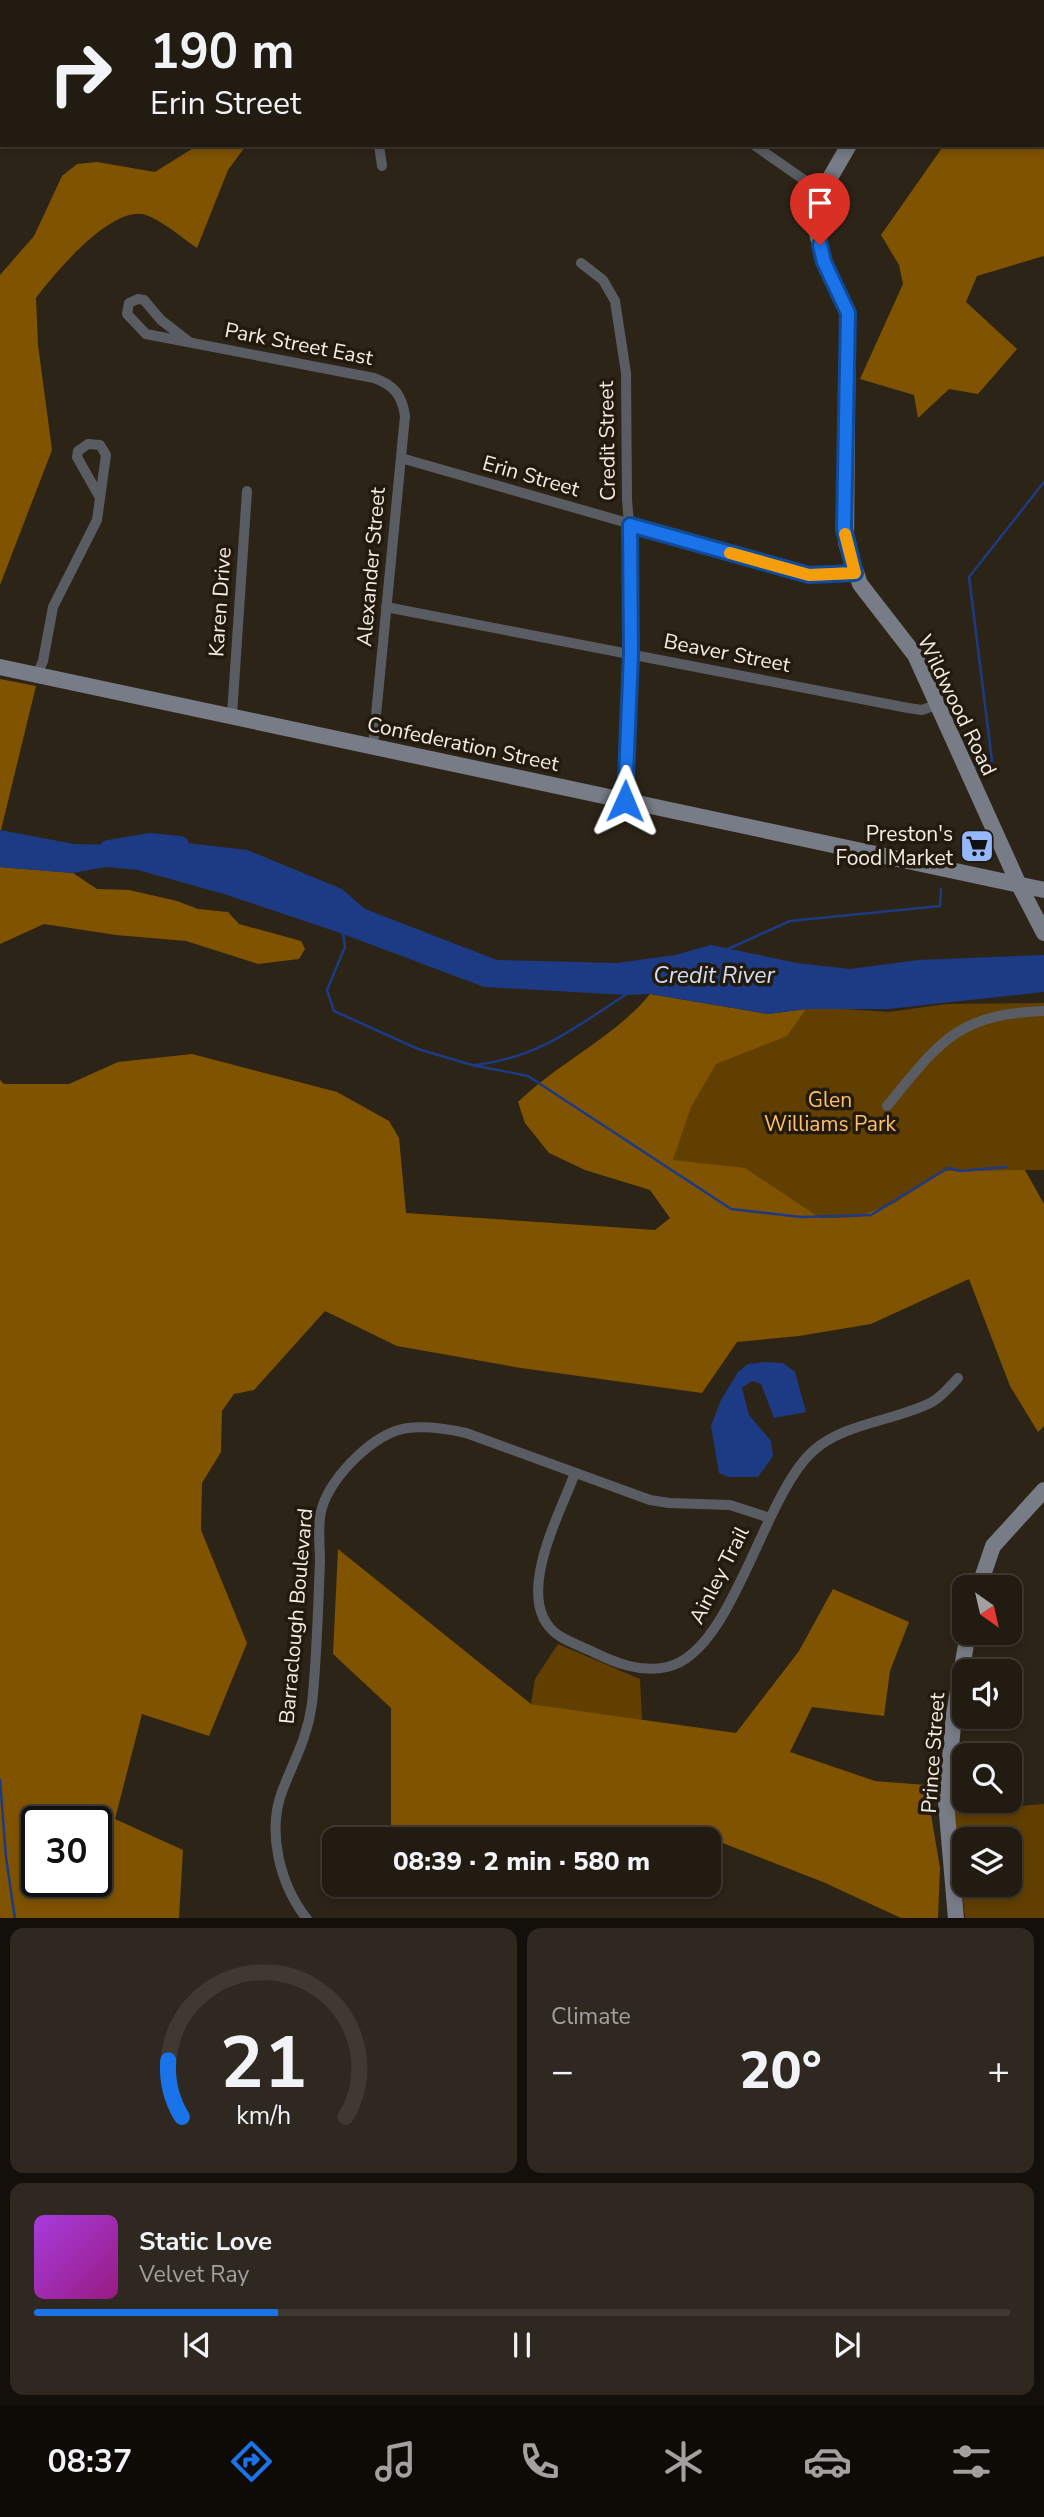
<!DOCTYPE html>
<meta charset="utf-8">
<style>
:root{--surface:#221b12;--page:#2e2820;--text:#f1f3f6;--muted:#a2a19f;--line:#3f3932;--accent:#1a73e8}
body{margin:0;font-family:"Nunito Sans",sans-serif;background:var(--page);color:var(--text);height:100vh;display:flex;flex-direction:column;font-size:26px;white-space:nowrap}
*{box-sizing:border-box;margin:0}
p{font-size:23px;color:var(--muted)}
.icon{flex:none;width:38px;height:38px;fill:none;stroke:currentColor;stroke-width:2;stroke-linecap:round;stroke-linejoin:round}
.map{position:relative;height:1918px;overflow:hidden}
.details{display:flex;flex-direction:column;gap:10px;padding:10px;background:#130f0a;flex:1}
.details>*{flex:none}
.hud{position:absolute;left:0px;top:0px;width:1045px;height:147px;box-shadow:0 4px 10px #0003,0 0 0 2px var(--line);background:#221b12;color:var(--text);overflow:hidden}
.needle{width:46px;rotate:146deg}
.tools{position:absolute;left:952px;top:1575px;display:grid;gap:14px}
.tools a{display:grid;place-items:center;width:70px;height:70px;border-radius:14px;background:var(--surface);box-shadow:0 4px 10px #0003,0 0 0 2px var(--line);font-size:35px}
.speed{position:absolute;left:21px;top:1806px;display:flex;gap:14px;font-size:35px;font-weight:700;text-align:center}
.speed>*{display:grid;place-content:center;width:91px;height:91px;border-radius:50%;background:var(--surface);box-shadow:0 4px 10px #0003,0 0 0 2px var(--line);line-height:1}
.speed .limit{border:4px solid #111;border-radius:10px;background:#fff;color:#111}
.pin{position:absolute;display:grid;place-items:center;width:60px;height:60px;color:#fff;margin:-72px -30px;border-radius:50% 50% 50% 0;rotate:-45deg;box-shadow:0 0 7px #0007}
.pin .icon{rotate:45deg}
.me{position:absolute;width:77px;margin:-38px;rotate:1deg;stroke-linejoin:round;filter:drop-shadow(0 0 5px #0008)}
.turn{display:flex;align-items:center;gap:24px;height:147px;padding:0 35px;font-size:32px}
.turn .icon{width:91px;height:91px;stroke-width:2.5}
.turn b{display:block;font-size:49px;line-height:60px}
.big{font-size:52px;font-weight:800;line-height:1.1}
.details .tile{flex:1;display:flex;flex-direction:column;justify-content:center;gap:10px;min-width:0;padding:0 24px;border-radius:14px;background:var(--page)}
.details .dial{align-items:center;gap:0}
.dial svg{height:182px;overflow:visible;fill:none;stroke:var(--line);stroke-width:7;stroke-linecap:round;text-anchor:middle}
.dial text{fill:var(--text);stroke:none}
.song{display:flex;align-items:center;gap:21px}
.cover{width:84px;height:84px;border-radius:10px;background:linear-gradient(135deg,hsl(280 70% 55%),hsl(310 70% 35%))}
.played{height:7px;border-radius:4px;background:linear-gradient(90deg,var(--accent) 25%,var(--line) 25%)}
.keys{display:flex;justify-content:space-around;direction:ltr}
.heat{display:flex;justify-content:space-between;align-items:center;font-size:38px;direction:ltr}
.details .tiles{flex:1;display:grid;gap:10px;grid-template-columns:1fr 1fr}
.tile:last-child{grid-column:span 2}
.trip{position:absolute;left:322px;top:1827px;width:399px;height:70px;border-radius:14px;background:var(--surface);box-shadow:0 4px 10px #0003,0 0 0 2px var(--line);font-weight:800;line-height:70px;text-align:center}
.dock{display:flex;height:112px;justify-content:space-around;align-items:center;background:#0e0b07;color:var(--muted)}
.dock .icon{width:49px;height:49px}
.dock .current{color:var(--accent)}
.dock b{font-size:32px;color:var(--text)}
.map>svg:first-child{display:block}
.green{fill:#613f00;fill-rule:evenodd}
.forest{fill:#7f5300;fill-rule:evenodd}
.water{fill:#1c3b84}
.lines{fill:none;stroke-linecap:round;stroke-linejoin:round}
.stream{stroke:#1c3b84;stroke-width:2.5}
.river{stroke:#1c3b84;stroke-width:18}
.street{stroke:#595d63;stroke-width:10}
.secondary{stroke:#777c86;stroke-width:16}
.route-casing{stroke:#114b97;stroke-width:18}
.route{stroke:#1a73e8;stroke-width:12}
.slow{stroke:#f59e0b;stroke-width:12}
.labels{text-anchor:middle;stroke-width:7;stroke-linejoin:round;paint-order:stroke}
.street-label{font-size:21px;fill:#f3ede5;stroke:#231a0e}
.poi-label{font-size:21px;fill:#f3ede5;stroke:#231a0e;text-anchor:end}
.park-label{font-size:21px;fill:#fec069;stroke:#231a0e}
.water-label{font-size:23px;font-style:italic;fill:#d1ddf2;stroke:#231a0e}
</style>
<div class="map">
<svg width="1044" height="1919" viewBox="0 0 1044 1919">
<rect width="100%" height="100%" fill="#2d2418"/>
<path class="green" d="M1044,1003v167l-100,1 -50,32 -37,14 -69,1 -144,-64 80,-112 89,-35 76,5 57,-8z
M558,1644l82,35 2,41 -111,-16 4,-25z
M1044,1804v114h-79l-12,-107zM964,1839h46v46h-46z"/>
<path class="forest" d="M984,0h60v256l-67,20 -11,26 51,47 -39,45 -29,-5 -31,29 -4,-23 -54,-16 43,-95 -4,-19 -18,-30 63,-90h99v-143z
M198,145l47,2 -17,23 -31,78c-15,-10 -34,-27 -51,-33 -34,-11 -92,59 -110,83l2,47 14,105 -52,135v-310l34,-39 28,-60 15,-12 20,-2 58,10z
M0,679l36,7 -35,144h-1z
M0,867l73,6 24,16 32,1 48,11 21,8 30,3 11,12 62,17 4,8 -6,10 -41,5 -72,-23 -70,-6 -72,-11 -44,20z
M650,994l118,20 38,-5 -19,27 -71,28 -25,43 -18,53 72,8 75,50 37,-1 37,-14 50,-32 81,-1 19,34v222l-6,6 -28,-46 -41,-107 -98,45 -72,12 -62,6 -35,51 -181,-25 -124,-22 -72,-35 -71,79 -20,4 -12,17 -1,41 -19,31 -1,47 46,113 -38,93 -67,-22 -27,105 68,31 -4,68h-179v-838l4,4h65l49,-22 74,-8 145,38 52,29 10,17 7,75 249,17 15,-12 -20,-28 -65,-20 -36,-17 -24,-30 -7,-21c40,-39 98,-66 132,-108zM37,1822h59v59h-59z
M338,1549l193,155 205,29 63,-82 34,-62 76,33 -19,49 -6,45 -72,-9 -22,45 85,29 51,4 14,83 -2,50h-37l-78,-36 -121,-47 -2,4 -309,-2v-129l-58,-54z"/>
<path class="water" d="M0,830l74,14 52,1 44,-4 77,9 95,39 23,20 132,51 120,3 58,-8 36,-10 86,18 53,6 68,-9 126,-5v37l-156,17h-82l-38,5 -118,-20 -25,1 -141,-8 -141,-53 -119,-40 -86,-24 -32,-3 -33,6 -73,-6z
M765,1362l18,1 12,9 11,40 -32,6 -13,-34 -9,-3 -10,7 7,27 22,26 2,15 -15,21h-29l-10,-4 -8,-47 10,-26 17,-28 10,-8z"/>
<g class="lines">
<path class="stream" d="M974,768l18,-7 -23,-184 75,-95
M343,934l2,13 -18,43 7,21 84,38 54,16 56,11 203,133 70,8 70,-2 77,-47 12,3 46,-4
M728,949l62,-28 150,-15 1,-17
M476,1065c63,-8 97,-36 149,-70
M0,1780l6,77 9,62"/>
<path class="river" d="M108,849l41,-7 31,3"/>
<path class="street" d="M811,0l2,2
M573,2l7,-2
M793,2l2,-2
M0,51h2
M379,145l3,21
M754,145l69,48
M581,263l22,17 12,21 11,72 1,126 5,63 -7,239
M188,341l-27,-21 -17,-20 -6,-1 -9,4 -2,11 19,20 228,44c20,7 28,17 31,38l-32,330
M401,458l408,117 46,-2
M386,607l522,101 14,2 14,-5
M37,675l6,-14 10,-54 44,-87 9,-65 -6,-10 -12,-1 -10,7 -1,6 22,39
M232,715l15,-224
M887,1106c52,-63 69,-92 157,-95
M575,1473c-15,41 -64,129 -17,162 9,6 22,11 33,16 24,12 50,22 76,16 66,-14 95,-170 146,-216 31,-28 81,-30 117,-48 11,-5 20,-17 28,-25
M307,1919c-27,-34 -41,-88 -24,-130 12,-31 24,-50 29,-85 5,-47 6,-96 8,-143 0,-16 -3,-38 2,-53 9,-32 53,-76 86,-80 19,-2 40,1 58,5l184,67 19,3 61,2 40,13"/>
<path class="secondary" d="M934,2l1,-2
M849,145l-22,38 -8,22 -3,24 8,33 24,51 -2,230 14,41 55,71 104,230 25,48
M0,667l1044,223
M979,1587l14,-41 51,-56
M956,1919l-10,-117 8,-88 14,-81"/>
</g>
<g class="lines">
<g class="route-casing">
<path id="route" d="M625,801l6,-147 -1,-129 179,50 46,-2 -11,-44 4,-216 -24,-51 -4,-17"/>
</g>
<use href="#route" class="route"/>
<path class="slow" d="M730,553l79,22 46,-2 -10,-39"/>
</g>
<defs>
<g id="supermarket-square" transform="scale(1.75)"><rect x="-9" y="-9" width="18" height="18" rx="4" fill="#94b7fd" stroke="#231a0e"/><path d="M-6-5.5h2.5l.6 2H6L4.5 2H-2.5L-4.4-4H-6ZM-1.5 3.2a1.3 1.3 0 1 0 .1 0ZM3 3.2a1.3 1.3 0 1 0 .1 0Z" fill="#111"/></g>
</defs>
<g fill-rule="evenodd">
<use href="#supermarket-square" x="977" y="846"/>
</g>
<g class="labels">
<g class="street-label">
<text transform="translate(299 344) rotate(11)" y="7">Park Street East</text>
<text transform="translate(607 441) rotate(-91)" y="7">Credit Street</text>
<text transform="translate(531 476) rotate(16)" y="7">Erin Street</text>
<text transform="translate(371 567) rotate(-85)" y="7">Alexander Street</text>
<text transform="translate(220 602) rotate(-86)" y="7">Karen Drive</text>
<text transform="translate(727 653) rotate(11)" y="7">Beaver Street</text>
<text transform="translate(957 705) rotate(64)" y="7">Wildwood Road</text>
<text transform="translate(463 744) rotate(12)" y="7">Confederation Street</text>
<text transform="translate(719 1575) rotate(-63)" y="7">Ainley Trail</text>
<text transform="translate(296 1616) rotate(-85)" y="7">Barraclough Boulevard</text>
<text transform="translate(933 1753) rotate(-86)" y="7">Prince Street</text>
</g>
<g class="poi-label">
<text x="953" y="841">Preston's<tspan x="953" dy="24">Food Market</tspan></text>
</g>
<g class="park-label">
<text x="830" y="1107">Glen<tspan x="830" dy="24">Williams Park</tspan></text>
</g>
<g class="water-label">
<text x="714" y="983">Credit River</text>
</g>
</g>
</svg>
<div class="tools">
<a><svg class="needle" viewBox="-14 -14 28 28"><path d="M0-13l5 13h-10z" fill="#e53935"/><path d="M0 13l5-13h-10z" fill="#a2a19f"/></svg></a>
<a><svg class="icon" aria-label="sound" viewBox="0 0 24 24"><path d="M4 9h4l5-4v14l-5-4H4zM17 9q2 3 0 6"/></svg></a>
<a><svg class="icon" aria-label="search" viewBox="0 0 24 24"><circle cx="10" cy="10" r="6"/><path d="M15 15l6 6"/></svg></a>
<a><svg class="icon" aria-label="layers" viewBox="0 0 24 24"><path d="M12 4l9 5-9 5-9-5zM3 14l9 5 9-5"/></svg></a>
</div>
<div class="speed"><div class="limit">30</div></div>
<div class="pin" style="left:820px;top:245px;background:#d93025"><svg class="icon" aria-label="arrive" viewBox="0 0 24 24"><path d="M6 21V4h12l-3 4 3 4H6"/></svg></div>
<svg class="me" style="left:625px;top:801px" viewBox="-20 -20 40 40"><path d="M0-17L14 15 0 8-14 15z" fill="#1a73e8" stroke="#fff" stroke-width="4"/></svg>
<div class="trip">08:39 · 2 min · 580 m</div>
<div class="hud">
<div class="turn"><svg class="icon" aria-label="right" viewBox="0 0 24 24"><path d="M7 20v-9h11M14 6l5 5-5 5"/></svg><div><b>190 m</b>Erin Street</div></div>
</div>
</div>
<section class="details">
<div class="tiles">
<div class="tile dial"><svg viewBox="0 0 100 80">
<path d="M14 69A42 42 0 1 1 86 69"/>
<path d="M14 69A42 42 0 0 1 8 44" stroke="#1a73e8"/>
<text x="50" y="56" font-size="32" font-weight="700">21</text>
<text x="50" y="72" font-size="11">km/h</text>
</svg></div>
<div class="tile"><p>Climate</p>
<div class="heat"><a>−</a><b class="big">20°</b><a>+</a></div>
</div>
<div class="tile">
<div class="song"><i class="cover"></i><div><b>Static Love</b><p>Velvet Ray</p></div></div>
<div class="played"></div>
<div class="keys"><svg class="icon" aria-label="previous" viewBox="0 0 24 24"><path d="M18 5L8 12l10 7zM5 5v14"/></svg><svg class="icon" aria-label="pause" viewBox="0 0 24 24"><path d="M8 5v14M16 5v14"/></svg><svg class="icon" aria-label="next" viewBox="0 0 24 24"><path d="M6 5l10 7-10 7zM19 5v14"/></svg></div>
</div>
</div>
</section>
<nav class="dock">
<b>08:37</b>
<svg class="icon current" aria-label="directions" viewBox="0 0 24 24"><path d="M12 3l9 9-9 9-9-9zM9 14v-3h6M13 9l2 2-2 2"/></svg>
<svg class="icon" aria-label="music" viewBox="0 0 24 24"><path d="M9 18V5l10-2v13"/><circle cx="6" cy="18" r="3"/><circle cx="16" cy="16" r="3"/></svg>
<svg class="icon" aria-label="phone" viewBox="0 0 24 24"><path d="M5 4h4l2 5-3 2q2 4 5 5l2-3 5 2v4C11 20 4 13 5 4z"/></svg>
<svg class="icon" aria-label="climate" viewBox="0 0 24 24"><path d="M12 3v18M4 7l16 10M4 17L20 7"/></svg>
<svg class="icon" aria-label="car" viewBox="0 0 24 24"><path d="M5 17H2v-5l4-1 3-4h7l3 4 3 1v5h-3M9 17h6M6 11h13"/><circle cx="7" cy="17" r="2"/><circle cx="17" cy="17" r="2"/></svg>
<svg class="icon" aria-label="filters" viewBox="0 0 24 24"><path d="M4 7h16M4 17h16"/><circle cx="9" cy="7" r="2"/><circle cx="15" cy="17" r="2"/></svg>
</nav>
